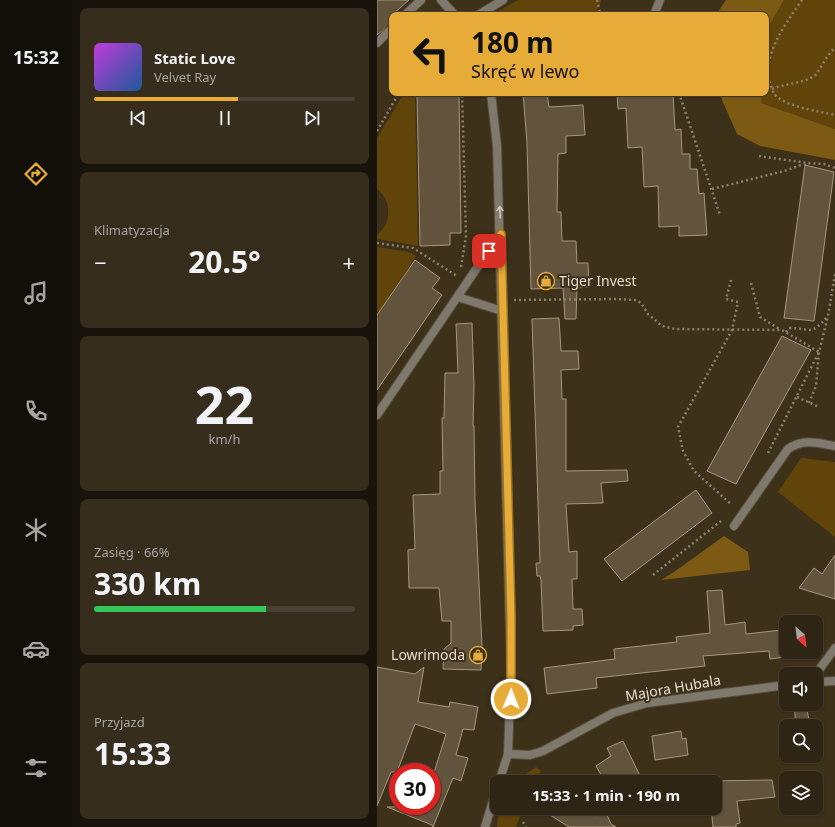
<!DOCTYPE html>
<html lang="pl">
<meta charset="utf-8">
<style>
:root{--surface:#2e2514;--page:#362d1d;--text:#f1f3f6;--muted:#a7a5a0;--line:#494234;--accent:#e7ac37}
body{margin:0;font-family:"Noto Sans",sans-serif;background:var(--page);color:var(--text);height:100vh;display:flex;flex-direction:column;font-size:15px;white-space:nowrap}
*{box-sizing:border-box;margin:0}
p{font-size:13px;color:var(--muted)}
.icon{flex:none;width:22px;height:22px;fill:none;stroke:currentColor;stroke-width:2;stroke-linecap:round;stroke-linejoin:round}
.map{position:relative;flex:1;overflow:hidden}
.side{display:flex;flex-direction:column;gap:8px;padding:8px;background:#19140b;width:305px}
.side>*{flex:none}
.top-card{position:absolute;left:12px;top:12px;width:380px;height:84px;border-radius:8px;box-shadow:0 1px 3px #0004,0 0 0 1px var(--line);background:#e7ac37;color:#111;overflow:hidden}
.needle{width:26px;rotate:152deg}
.buttons{position:absolute;left:402px;top:615px;display:grid;gap:8px}
.buttons a{display:grid;place-items:center;width:44px;height:44px;border-radius:8px;background:var(--surface);box-shadow:0 1px 3px #0004,0 0 0 1px var(--line);font-size:20px}
.speed{position:absolute;left:12px;top:763px;display:flex;gap:8px;font-size:20px;font-weight:700;text-align:center}
.speed>*{display:grid;place-content:center;width:52px;height:52px;border-radius:50%;background:var(--surface);box-shadow:0 1px 3px #0004,0 0 0 1px var(--line);line-height:1}
.speed .limit{border:6px solid #d22;background:#fff;color:#111}
.pin{position:absolute;display:grid;place-items:center;width:34px;height:34px;color:#fff;margin:-17px;border-radius:8px;box-shadow:0 2px 6px #0006}
.me{position:absolute;width:44px;margin:-22px;rotate:1deg;stroke-linejoin:round;filter:drop-shadow(0 0 3px #0008)}
.turn{display:flex;align-items:center;gap:14px;height:84px;padding:0 16px;font-size:18px}
.turn .icon{width:52px;height:52px;stroke-width:2.5}
.turn b{display:block;font-size:28px;line-height:34px}
.big{font-size:30px;font-weight:700;line-height:1.1}
.side .tile{flex:1;display:flex;flex-direction:column;justify-content:center;gap:6px;min-width:0;padding:0 14px;border-radius:8px;background:var(--page)}
.side .dial{align-items:center;gap:0}
.dial b{font-size:52px;line-height:1}
.song{display:flex;align-items:center;gap:12px}
.cover{width:48px;height:48px;border-radius:6px;background:linear-gradient(135deg,hsl(290 70% 55%),hsl(210 70% 35%))}
.played{height:4px;border-radius:2px;background:linear-gradient(90deg,var(--accent) 55%,var(--line) 55%)}
.keys{display:flex;justify-content:space-around;direction:ltr}
.heat{display:flex;justify-content:space-between;align-items:center;font-size:22px;direction:ltr}
.charge{height:6px;border-radius:3px;background:linear-gradient(90deg,#34c759 66%,var(--line) 0)}
.trip{position:absolute;left:113px;top:775px;width:232px;height:40px;border-radius:8px;background:var(--surface);box-shadow:0 1px 3px #0004,0 0 0 1px var(--line);font-weight:700;line-height:40px;text-align:center}
main{display:flex;flex:1;min-height:0}
.dock{display:flex;flex-direction:column;width:72px;justify-content:space-around;align-items:center;background:#120f08;color:var(--muted)}
.dock .icon{width:28px;height:28px}
.dock .selected{color:var(--accent)}
.dock b{font-size:18px;color:var(--text)}
.map>svg:first-child{display:block}
.green{fill:#614409}
.forest{fill:#7d5a13}
.building{fill:#62543c;stroke:#a6967d}
.lines{fill:none;stroke-linecap:round;stroke-linejoin:round}
.lane-casing{stroke:#594d37;stroke-width:10}
.street-casing{stroke:#594d37;stroke-width:10}
.path{stroke:#8b806e;stroke-width:2.5;stroke-dasharray:2 3;stroke-linecap:butt}
.lane{stroke:#7e786d;stroke-width:8}
.street{stroke:#7e786d;stroke-width:8}
.oneway{stroke:#d1c9bc}
.route-casing{stroke:#967024;stroke-width:10}
.route{stroke:#e7ac37;stroke-width:7}
.labels{text-anchor:middle;stroke-width:4;stroke-linejoin:round;paint-order:stroke}
.poi-label{font-size:14px;fill:#e6ddd0;stroke:#3e311a;text-anchor:start}
.street-label{font-size:14px;fill:#e6ddd0;stroke:#3e311a}
</style>
<main>
<nav class="dock">
<b>15:32</b>
<svg class="icon selected" aria-label="directions" viewBox="0 0 24 24"><path d="M12 3l9 9-9 9-9-9zM9 14v-3h6M13 9l2 2-2 2"/></svg>
<svg class="icon" aria-label="music" viewBox="0 0 24 24"><path d="M9 18V5l10-2v13"/><circle cx="6" cy="18" r="3"/><circle cx="16" cy="16" r="3"/></svg>
<svg class="icon" aria-label="phone" viewBox="0 0 24 24"><path d="M5 4h4l2 5-3 2q2 4 5 5l2-3 5 2v4C11 20 4 13 5 4z"/></svg>
<svg class="icon" aria-label="climate" viewBox="0 0 24 24"><path d="M12 3v18M4 7l16 10M4 17L20 7"/></svg>
<svg class="icon" aria-label="car" viewBox="0 0 24 24"><path d="M5 17H2v-5l4-1 3-4h7l3 4 3 1v5h-3M9 17h6M6 11h13"/><circle cx="7" cy="17" r="2"/><circle cx="17" cy="17" r="2"/></svg>
<svg class="icon" aria-label="filters" viewBox="0 0 24 24"><path d="M4 7h16M4 17h16"/><circle cx="9" cy="7" r="2"/><circle cx="15" cy="17" r="2"/></svg>
</nav>
<section class="side">
<div class="tile">
<div class="song"><i class="cover"></i><div><b>Static Love</b><p>Velvet Ray</p></div></div>
<div class="played"></div>
<div class="keys"><svg class="icon" aria-label="previous" viewBox="0 0 24 24"><path d="M18 5L8 12l10 7zM5 5v14"/></svg><svg class="icon" aria-label="pause" viewBox="0 0 24 24"><path d="M8 5v14M16 5v14"/></svg><svg class="icon" aria-label="next" viewBox="0 0 24 24"><path d="M6 5l10 7-10 7zM19 5v14"/></svg></div>
</div>
<div class="tile"><p>Klimatyzacja</p>
<div class="heat"><a>−</a><b class="big">20.5°</b><a>+</a></div>
</div>
<div class="tile dial"><b>22</b><p>km/h</p></div>
<div class="tile"><p>Zasięg · 66%</p><b class="big">330 km</b><div class="charge"></div></div>
<div class="tile"><p>Przyjazd</p><b class="big">15:33</b></div>
</section>
<div class="map">
<svg width="458" height="827" viewBox="0 0 458 827">
<rect width="100%" height="100%" fill="#3e311a"/>
<path class="green" d="M141,0h83l-5,15h-105z
M407,0h51v129l-74,-26v-10h5v-62z
M27,93h11l3,153 -41,-7v-5c15,-9 15,-35 0,-45v-51z
M0,247l32,5 7,4 -39,59z
M424,458l34,4v75l-57,-45z
M159,767l5,4 -7,11h-19z
M122,808h17l6,3 -6,16h-19z"/>
<path class="forest" d="M349,0h58l-18,31v-16h-50z
M342,93h42v10l74,26v31l-75,-14 -23,-12z
M347,536l24,16 2,18 -89,10 13,-8z"/>
<path class="building" d="M0,0h32l-17,15v8l-15,12z
M40,93h30v3h12l2,137h-11v12l-30,1z
M146,93h24l2,14 34,-2 2,30 -19,1v17l-8,1 -1,58h4l1,29h14l1,22h11l1,24 -12,1 -1,31h-11l-2,-31 -32,1 -4,-146z
M240,93h56l2,37 6,-1 1,25h8v15h7l2,25 5,-1 3,42 -28,1v-10l-20,1 -1,-41 -14,1 -2,-40 -14,1 -2,-40 -8,1z
M428,165l29,7 -20,149 -30,-3z
M38,260l25,18 -8,10 10,7 -65,95v-75z
M182,318l2,33h17l1,18 -18,1 1,29h4v72l61,-1 1,11 -27,2 2,20 -37,1 3,48 8,-1v28h-5l1,30h9l1,16 -10,1v4l-30,1 -2,-51 -1,-4h-3l-1,-13h4l-8,-244z
M95,323l2,63 -1,40h1l1,74 7,146 -1,24 -38,-1 1,-20 7,-6v-22h-9l-3,-33h-30l-1,-38 7,-1 -2,-54 27,-1v-23h3l-1,-53h2l1,-45h13l-2,-49z
M405,336l29,14 -75,134 -29,-13z
M319,490l16,23 -90,68 -18,-22z
M458,555v44l-36,-11 15,-20 8,6z
M345,590l3,35 20,-3 1,12 36,-4v3h4v24l-16,2 -1,-8 -66,5 2,10 -109,12 1,10 -50,6 -3,-26 71,-9 -1,-10 63,-7 -1,-5 34,-4 -3,-42z
M0,667l38,7 9,-7 -6,35 31,5 1,-5 28,5 -4,23 -11,-1 -7,26 12,3 -7,23 -8,-3 -20,49 -1,-2 -45,-18 45,-1v-27l14,-45 -31,-10 -18,48h-6l-14,34z
M417,704h12l4,22h-14z
M304,731l1,8 4,-1 2,17 -33,5 -3,-24z
M246,741l2,4 18,37h-38l-9,-16 15,-10 -4,-8z
M395,780l3,17 -38,4 3,22 -4,1v3h-23l-2,-19h4v-26l-5,-1z
M162,808h44l14,8 4,-8h3l7,16 5,3h-47z
M253,808h18v3l-17,2z"/>
<g class="lines">
<g class="lane-casing">
<path id="lane" d="M28,15l16,-15
M101,15l25,-15
M277,15l6,-15
M0,43l15,-15
M81,297l44,14
M0,415l123,-181"/>
</g>
<g class="street-casing">
<path id="street" d="M64,0l14,15
M114,93l6,53 14,523 -3,85 -9,28
M357,526l54,-77c16,-11 29,-6 47,-3
M439,674l19,-26
M439,682l19,-1
M131,754l22,1 13,-4 70,-38 34,-10 139,-18
M108,827l12,-39"/>
</g>
<path class="path" d="M220,0l3,13 3,2
M425,0c-15,22 -43,58 -31,86 1,2 2,6 3,8 12,13 44,17 61,21
M237,15h3
M395,89c14,-6 30,-5 42,-13 5,-3 12,-21 21,-28
M302,93l41,122
M0,131l22,-38
M382,156l48,7
M335,189l72,-18 23,-8 17,1 11,4
M0,243l36,5 44,28
M84,267l5,-31 -4,-143
M354,280l-5,19 12,3 -6,28 -54,97 5,24 11,20 38,34
M374,283l9,34 21,13
M137,300l102,-1 20,1 5,3 7,11 14,12 13,3 107,1 37,22
M409,332l3,-4c24,0 20,9 39,-12
M420,397l22,10
M432,403l7,-17 3,-34 9,-36 7,-42
M391,453l51,-101
M276,575l68,-54
M146,822l3,5"/>
<use href="#lane" class="lane"/>
<use href="#street" class="street"/>
</g>
<defs><path id="oneway-shaft" d="M-6 0H5M1.5-3L5.5 0L1.5 3" fill="none" stroke-width="1.6" stroke-linecap="round" stroke-linejoin="round"/></defs>
<use class="oneway" href="#oneway-shaft" transform="translate(123 212) rotate(-92)"/>
<g class="lines">
<g class="route-casing">
<path id="route" d="M112,251l12,-17 10,383v82"/>
</g>
<use href="#route" class="route"/>
</g>
<defs>
<g id="shop-ring" transform="scale(0.9)"><circle r="9.5" fill="#3e311a" stroke="#e7ac37" stroke-width="1.5"/><path d="M-5-2.5h2.3a2.7 3.5 0 0 1 5.4 0H5L5.5 6h-11ZM-1.5-2.5h3a1.5 2.3 0 0 0-3 0Z" fill="#e7ac37"/></g>
</defs>
<g fill-rule="evenodd">
<use href="#shop-ring" x="169" y="281"/>
<use href="#shop-ring" x="101" y="655"/>
</g>
<g class="labels">
<g class="poi-label">
<text x="182" y="286">Tiger Invest</text>
<text x="88" y="660" text-anchor="end">Lowrimoda</text>
</g>
<g class="street-label">
<text transform="translate(296 688) rotate(-10)" y="5">Majora Hubala</text>
</g>
</g>
</svg>
<div class="buttons">
<a><svg class="needle" viewBox="-14 -14 28 28"><path d="M0-13l5 13h-10z" fill="#e53935"/><path d="M0 13l5-13h-10z" fill="#a7a5a0"/></svg></a>
<a><svg class="icon" aria-label="sound" viewBox="0 0 24 24"><path d="M4 9h4l5-4v14l-5-4H4zM17 9q2 3 0 6"/></svg></a>
<a><svg class="icon" aria-label="search" viewBox="0 0 24 24"><circle cx="10" cy="10" r="6"/><path d="M15 15l6 6"/></svg></a>
<a><svg class="icon" aria-label="layers" viewBox="0 0 24 24"><path d="M12 4l9 5-9 5-9-5zM3 14l9 5 9-5"/></svg></a>
</div>
<div class="speed"><div class="limit">30</div></div>
<div class="pin" style="left:112px;top:251px;background:#d93025"><svg class="icon" aria-label="arrive" viewBox="0 0 24 24"><path d="M6 21V4h12l-3 4 3 4H6"/></svg></div>
<svg class="me" style="left:134px;top:699px" viewBox="-20 -20 40 40"><circle r="17" fill="#e7ac37" stroke="#fff" stroke-width="3"/><path d="M0-11L8 9 0 5-8 9z" fill="#fff"/></svg>
<div class="trip">15:33 · 1 min · 190 m</div>
<div class="top-card">
<div class="turn"><svg class="icon" aria-label="left" viewBox="0 0 24 24"><path d="M17 20v-9H6M10 6l-5 5 5 5"/></svg><div><b>180 m</b>Skręć w lewo</div></div>
</div>
</div>
</main>
